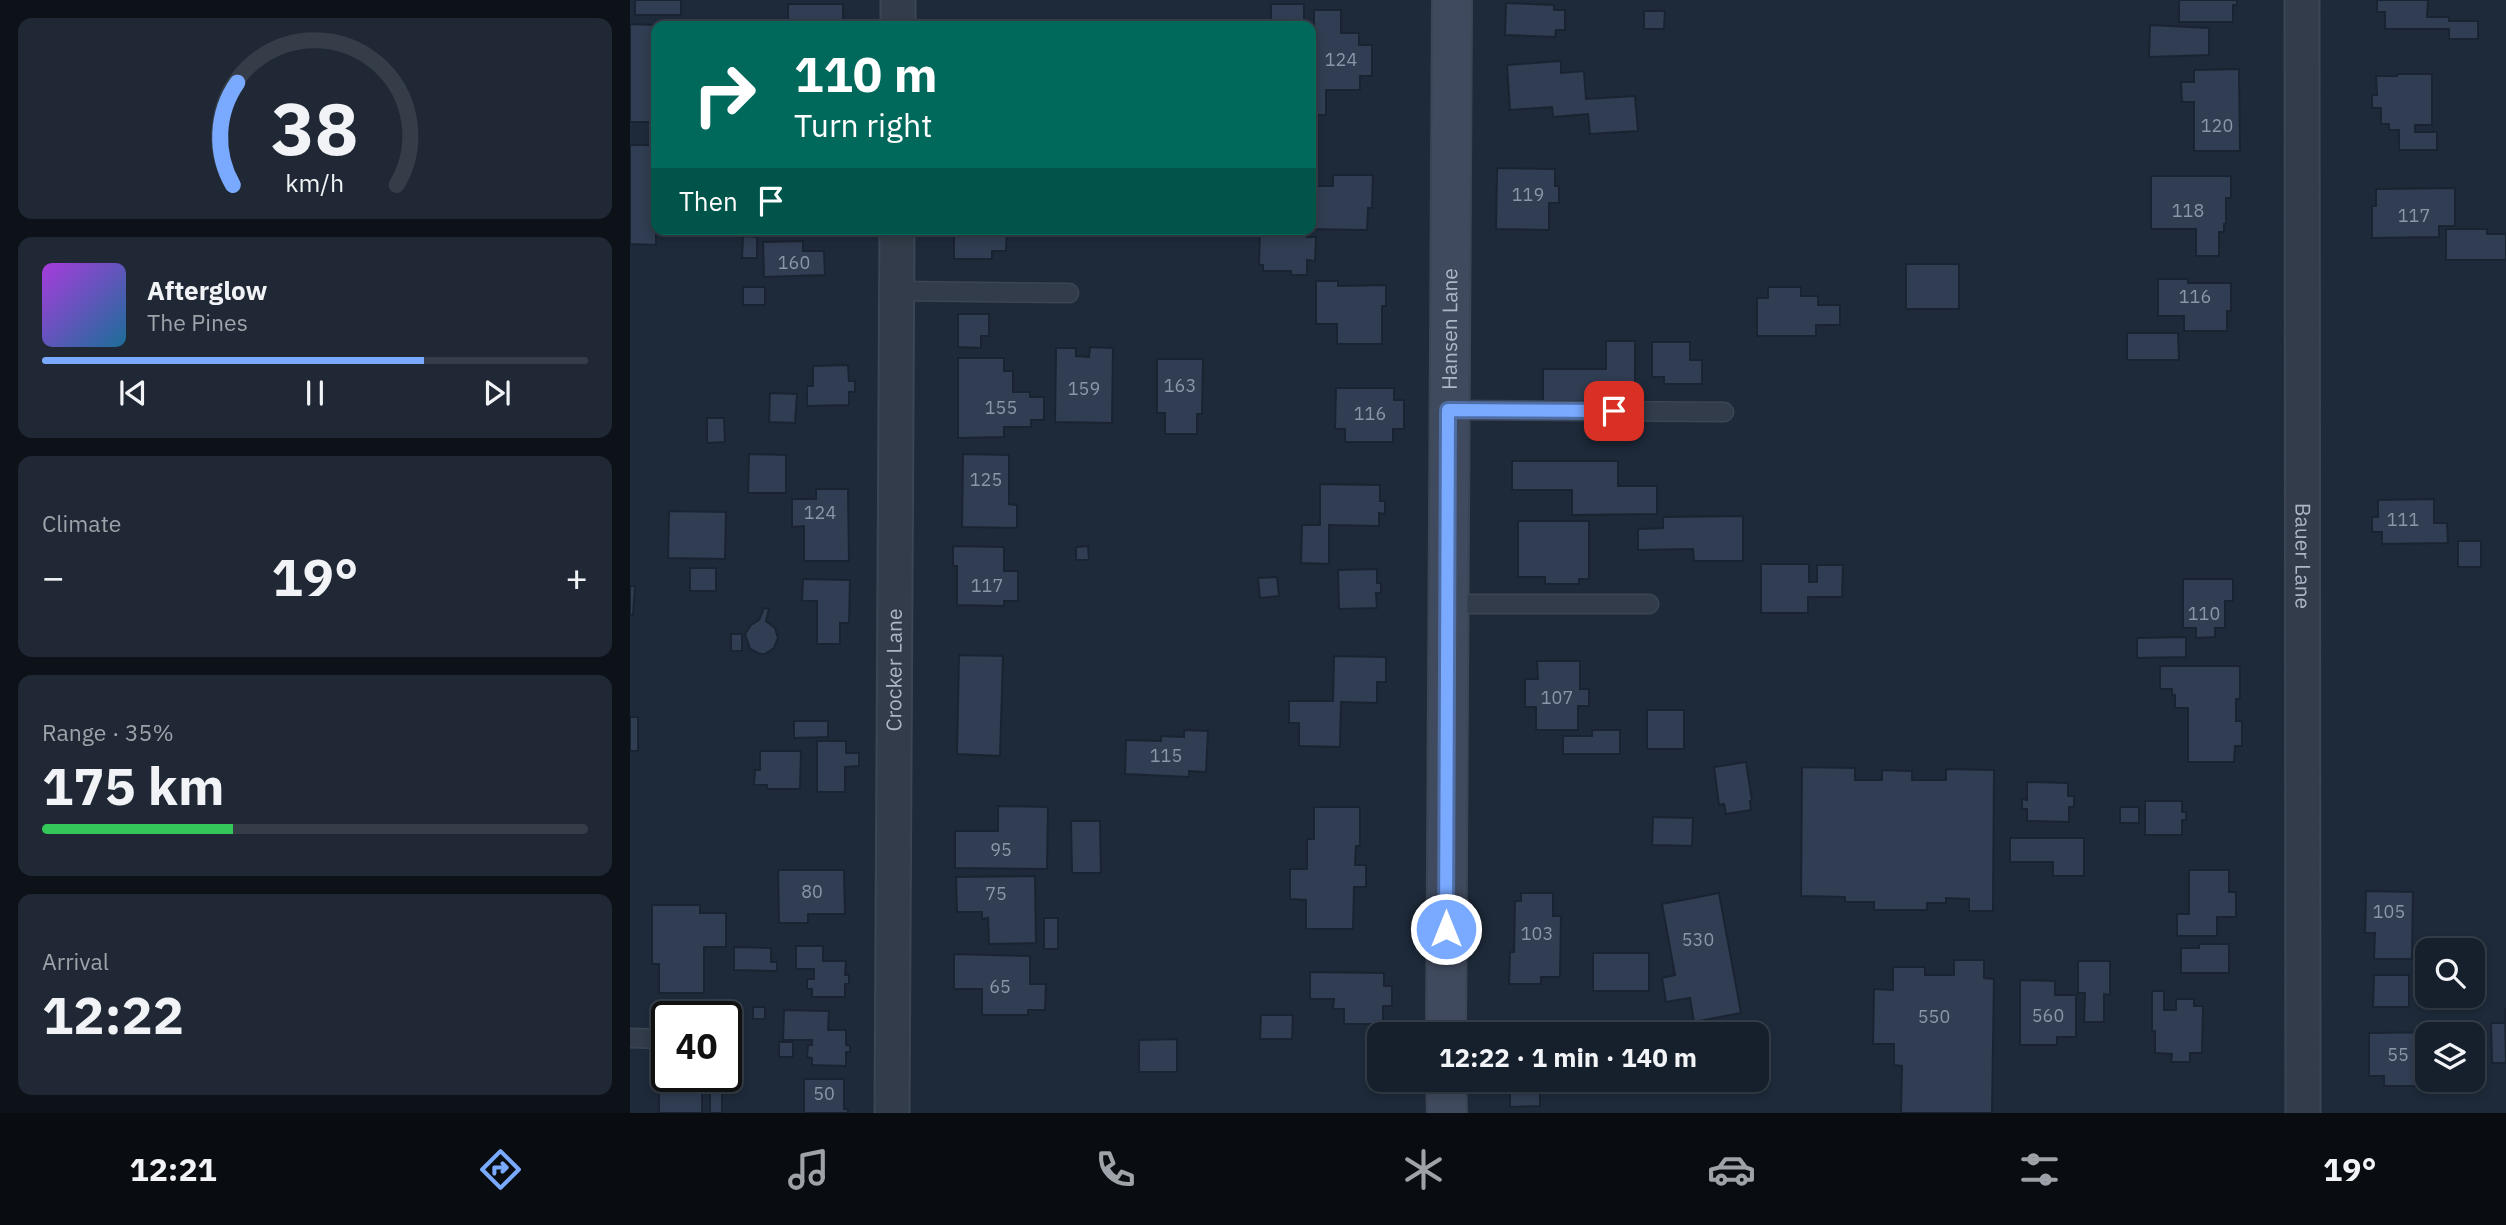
<!DOCTYPE html>
<meta charset="utf-8">
<style>
:root{--surface:#16202c;--page:#1f2834;--text:#f1f3f6;--muted:#9ea3a9;--line:#353e48;--accent:#79aaff}
body{margin:0;font-family:"IBM Plex Sans",sans-serif;background:var(--page);color:var(--text);height:100vh;display:flex;flex-direction:column;font-size:26px;white-space:nowrap}
*{box-sizing:border-box;margin:0}
p{font-size:23px;color:var(--muted)}
.icon{flex:none;width:38px;height:38px;fill:none;stroke:currentColor;stroke-width:2;stroke-linecap:round;stroke-linejoin:round}
.map{position:relative;flex:1;overflow:hidden}
.panel{display:flex;flex-direction:column;gap:18px;padding:18px;background:#0c1218;width:630px}
.panel>*{flex:none}
.top-card{position:absolute;left:21px;top:21px;width:665px;height:214px;border-radius:14px;box-shadow:0 4px 10px #0003,0 0 0 2px var(--line);background:#00695c;color:#fff;overflow:hidden}
.controls{position:absolute;left:1785px;top:938px;display:grid;gap:14px}
.controls a{display:grid;place-items:center;width:70px;height:70px;border-radius:14px;background:var(--surface);box-shadow:0 4px 10px #0003,0 0 0 2px var(--line);font-size:35px}
.speed{position:absolute;left:21px;top:1001px;display:flex;gap:14px;font-size:35px;font-weight:700;text-align:center}
.speed>*{display:grid;place-content:center;width:91px;height:91px;border-radius:50%;background:var(--surface);box-shadow:0 4px 10px #0003,0 0 0 2px var(--line);line-height:1}
.speed .limit{border:4px solid #111;border-radius:10px;background:#fff;color:#111}
.pin{position:absolute;display:grid;place-items:center;width:60px;height:60px;color:#fff;margin:-30px;border-radius:14px;box-shadow:0 4px 10px #0006}
.me{position:absolute;width:77px;margin:-38px;rotate:0deg;stroke-linejoin:round;filter:drop-shadow(0 0 5px #0008)}
.turn{display:flex;align-items:center;gap:24px;height:147px;padding:0 28px;font-size:32px}
.turn .icon{width:91px;height:91px;stroke-width:2.5}
.turn b{display:block;font-size:49px;line-height:60px}
.then{display:flex;align-items:center;height:66px;padding:0 28px;background:#0003;gap:14px;font-size:26px}
.big{font-size:52px;font-weight:700;line-height:1.1}
.panel .tile{flex:1;display:flex;flex-direction:column;justify-content:center;gap:10px;min-width:0;padding:0 24px;border-radius:14px;background:var(--page)}
.panel .dial{align-items:center;gap:0}
.dial svg{height:182px;overflow:visible;fill:none;stroke:var(--line);stroke-width:7;stroke-linecap:round;text-anchor:middle}
.dial text{fill:var(--text);stroke:none}
.song{display:flex;align-items:center;gap:21px}
.cover{width:84px;height:84px;border-radius:10px;background:linear-gradient(135deg,hsl(280 70% 55%),hsl(200 70% 35%))}
.played{height:7px;border-radius:4px;background:linear-gradient(90deg,var(--accent) 70%,var(--line) 70%)}
.keys{display:flex;justify-content:space-around;direction:ltr}
.heat{display:flex;justify-content:space-between;align-items:center;font-size:38px;direction:ltr}
.charge{height:10px;border-radius:5px;background:linear-gradient(90deg,#34c759 35%,var(--line) 0)}
.trip{position:absolute;left:737px;top:1022px;width:402px;height:70px;border-radius:14px;background:var(--surface);box-shadow:0 4px 10px #0003,0 0 0 2px var(--line);font-weight:700;line-height:70px;text-align:center}
.tabs{display:flex;height:112px;justify-content:space-around;align-items:center;background:#090d12;color:var(--muted)}
.tabs .icon{width:49px;height:49px}
.tabs .current{color:var(--accent)}
.tabs b{font-size:32px;color:var(--text)}
main{display:flex;flex:1;min-height:0}
.map>svg:first-child{display:block}
.building{fill:#303d52;stroke:#1a2331;stroke-width:2}
.lines{fill:none;stroke-linecap:round;stroke-linejoin:round}
.lane-casing{stroke:#3c4554;stroke-width:21}
.street-casing{stroke:#3c4554;stroke-width:37}
.secondary-casing{stroke:#3c4554;stroke-width:42}
.lane{stroke:#323c4a;stroke-width:18}
.street{stroke:#323c4a;stroke-width:33}
.secondary{stroke:#404a5e;stroke-width:38}
.route-casing{stroke:#4f6ea6;stroke-width:18}
.route{stroke:#79aaff;stroke-width:12}
.labels{text-anchor:middle;stroke-width:7;stroke-linejoin:round;paint-order:stroke}
.number-label{font-size:18px;fill:#8b96a8}
.street-label{font-size:21px;fill:#acb6c7;stroke:#18212f}
</style>
<main>
<section class="panel">
<div class="tile dial"><svg viewBox="0 0 100 80">
<path d="M14 69A42 42 0 1 1 86 69"/>
<path d="M14 69A42 42 0 0 1 16 24" stroke="#79aaff"/>
<text x="50" y="56" font-size="32" font-weight="700">38</text>
<text x="50" y="72" font-size="11">km/h</text>
</svg></div>
<div class="tile">
<div class="song"><i class="cover"></i><div><b>Afterglow</b><p>The Pines</p></div></div>
<div class="played"></div>
<div class="keys"><svg class="icon" aria-label="previous" viewBox="0 0 24 24"><path d="M18 5L8 12l10 7zM5 5v14"/></svg><svg class="icon" aria-label="pause" viewBox="0 0 24 24"><path d="M8 5v14M16 5v14"/></svg><svg class="icon" aria-label="next" viewBox="0 0 24 24"><path d="M6 5l10 7-10 7zM19 5v14"/></svg></div>
</div>
<div class="tile"><p>Climate</p>
<div class="heat"><a>−</a><b class="big">19°</b><a>+</a></div>
</div>
<div class="tile"><p>Range · 35%</p><b class="big">175 km</b><div class="charge"></div></div>
<div class="tile"><p>Arrival</p><b class="big">12:22</b></div>
</section>
<div class="map">
<svg width="1876" height="1113" viewBox="0 0 1876 1113">
<rect width="100%" height="100%" fill="#1e2a3a"/>
<path class="building" d="M5,0h46v15h-46z
M1549,0h58v5h-4v17h-54z
M1747,0h51l-1,17h22v4h29v18h-29v-10h-64v-17h-8z
M876,3l48,2v5h11v20h-9l-1,7 -50,-2z
M158,4h55v22h-55z
M641,4h33v22h-33z
M684,10h27v23h18v12h13v31h-12v14h-34v25h-15v-81h3z
M1014,11h21l-1,18h-20z
M0,24l27,1 -1,97h-26z
M1520,25l59,3v27l-60,2z
M931,61v12l23,-2 2,28 49,-3 3,35 -48,3 -2,-20 -35,3 -1,-10 -42,3 -3,-45z
M1609,69l1,82h-46v-49h-12l-1,-20h13v-12z
M1767,74h35v51h-17v7h22v18h-38v-20h-10v-6h-8v-16h-9v-13h5l-1,-19h21z
M0,145h26v100l-26,-1z
M867,168l58,1v17h4v17h-10v27l-53,-1z
M703,175h40l-1,33h-4l-1,22 -69,-1h13v-43h22z
M1521,176h80v22h-5v26h-2v8h-5v24h-23v-27h-45z
M1825,188v38h-16v11l-67,1v-32h4v-17z
M315,229h62l-1,22h-14v8h-38v-30z
M630,229h34v3h14l-1,5h9l-1,24 -8,-1v15h-16v-4h-28v-6h-4z
M1816,229h41v5h19v26h-60z
M113,236l14,1v21h-15z
M173,241v10h21l1,24 -61,2 -1,-35z
M1276,264h53v45h-53z
M1528,279h30v4h43v28h-4v20h-43v-15h-26z
M686,281h22v5l48,-1v21h-4v38h-45v-20h-21z
M113,287h22v18h-22z
M1138,287h33v9h17v9h22v20h-24v11h-59v-38h11z
M328,314h31v22h-8v12l-23,-1z
M1497,333h51l1,27h-52z
M976,341h29v60h-92v-32h63z
M1022,342h38v18h12v24h-38v-7h-12z
M460,347l23,1 -1,75 -57,-1 1,-74h20v8l13,1z
M328,358h46v13h9v21h17v5h14v23h-13v7h-27v10l-46,1z
M527,359h46l-1,55h-5v20h-32v-21h-8z
M218,365l1,16h6v11h-6v13l-42,1v-20h6v-20z
M706,388h58v12h10v29h-11v13h-48v-13h-10z
M140,393l27,1 -2,29 -26,-1z
M77,418h17l1,24 -18,1z
M119,454l37,1v38h-38z
M333,454l46,1v49l8,1v23l-55,-1z
M882,461h106v25h39v28l-85,1v-25h-60z
M690,484l60,1v16h5v13l-6,-1v13l-50,-1v39l-28,-1 1,-38h18z
M186,489h32l1,72h-45v-35l-12,1v-28h24z
M1804,499v24h13l1,20 -66,1v-12h-10v-15h6v-17z
M39,511l57,1 -1,47 -57,-1z
M1113,516v45h-49l-1,-12 -55,1v-21l25,-1v-11z
M888,521h71v58h-10v5h-34v-7h-27z
M1828,541h23v26h-23z
M323,546l51,1v24h14v30h-14v5l-47,-1v-39h-4z
M458,546l1,14h-13v-13z
M1131,564h48v18h8v-17h26l-1,32h-34v16h-47z
M60,568h26v23h-26z
M747,569v14h4v10h-5l1,15 -38,1 -1,-39z
M647,577l2,19 -19,2 -2,-20z
M173,579l47,1 -1,43h-9v21h-23v-43h-15z
M1553,579h50v22h-8v27h-10v9l-19,1v-10h-13z
M0,586h5l-2,29h-3z
M134,608l5,1 -3,12 9,7 3,10 -4,10 -9,6h-5l-10,-5 -5,-15 6,-9 8,-5z
M101,634h11v17h-11z
M1556,637v20l-49,1v-20z
M329,655l44,1 -3,100 -43,-2z
M704,656l52,1v25h-9v21l-36,-1 -1,45 -41,-1v-23h-10v-22h44z
M907,661h43v28h9v17h-11v24h-42v-23h-11v-28h13z
M1530,666h80v33h-4v22h6v25h-7l-1,16h-46v-54h-13v-13h-3v-6h-12z
M1017,710h37v39h-37z
M0,717h8v34h-8z
M164,721h34v16l-34,1z
M554,730l24,1 -2,41 -17,-1v6l-64,-3 1,-34 35,1v-5l23,1z
M962,730h28v24h-57v-18h29z
M187,741h29v12h13v13l-14,1v25h-28z
M130,751h41l-1,38h-33v-4h-13l1,-15h5z
M1116,762l6,39h-2l1,9 -25,4 -2,-10 -5,1 -5,-38z
M1172,767l53,1v12h27v-10l30,1v9h34v-11l48,1 -1,141h-24v-12l-23,-1v5h-19v7h-53v-8h-29v-5l-44,-1z
M1397,782l41,1v13h6v11h-5v15l-42,-1v-12h-5v-10l5,1z
M1515,801h37v11h4v8h-4v15h-37z
M368,806l50,1 -1,62 -92,-1v-37h43z
M684,807h46v39h-4l-1,19h11v22h-12l-1,42h-47v-29l-16,-1v-30h17v-30h7z
M1490,807h19v16h-19z
M1023,817l40,1 -1,28 -40,-1z
M441,821h29l1,52h-29z
M1380,838h74v38h-31v-14h-43z
M148,870h66l1,44h-37v9h-29z
M1559,870h40v22h7v25h-19v19h-40v-22h12z
M405,876l1,67 -47,1 -1,-26 -6,1v-7h-25l-1,-35z
M1736,891l47,1 -1,67h-38l1,-26h-10z
M891,893h32v23h8l-1,61h-19v7h-32l1,-32h4l1,-51h6z
M1089,893l22,120 -47,9 -4,-24 -24,4 -4,-24 13,-3 -13,-71z
M22,905h48v8h26v34h-22v46h-45v-29h-7z
M414,918h14v31h-14z
M1569,944h30v29h-48v-25h18z
M166,946h27v15h23l-1,14h4v9h-4v13h-33v-8h-5v-10h7v-10h-18z
M104,947l37,1v14h6v9l-43,-1z
M963,953h56v38h-56z
M324,954l76,2v28h16l-1,26h-17v5h-46v-26h-28z
M1324,960h30v18l10,1 -2,134h-91l1,-47 -8,-1v-21h-21l1,-55 19,1v-23h32v8h29z
M1448,961h32v34l-6,-1v28h-20l1,-29h-7z
M680,972l74,1v13h8v20h-9v18h-39v-15h-11l1,-10h-24z
M1744,975h35v32h-36z
M1390,980l35,1v14h21v42h-19v8h-37z
M1522,991h12v19h12v-11h18v7h9l-1,47h-12v9h-19l1,-8 -17,-1v-22h-3z
M123,1007h12v12h-12z
M1875,1008l1,55h-14l-1,-40h14z
M154,1010l45,1 -1,19h18v15l4,1v6h-4v14l-34,-1v-7l-5,-1 1,-12h4v-5h-29z
M631,1015h32l-1,24h-32z
M1814,1032v2h-17v46h17h-18v6h-42v-10h-15v-43z
M547,1039v33h-38v-32z
M149,1042h14v15h-14z
M80,1076h12v37h-12z
M174,1079h40v30h4v4h-44z
M872,1080h37v4h5l1,9h-5v13l-30,1v-14h-7z
M29,1090h43v23h-43z"/>
<g class="lines">
<g class="lane-casing">
<path id="lane" d="M267,291l172,2
M818,410l276,2
M817,604h202
M0,1038l37,1"/>
</g>
<g class="street-casing">
<g id="street">
<path id="s1" d="M1672,0l1,1113"/>
<path d="M268,26v-26"/>
<path id="s2" d="M262,1113l5,-884"/>
</g>
</g>
<g class="secondary-casing">
<g id="secondary">
<path id="s3" d="M816,1034l6,-1034"/>
<path d="M816,1080l1,33"/>
</g>
</g>
<use href="#lane" class="lane"/>
<use href="#street" class="street"/>
<use href="#secondary" class="secondary"/>
</g>
<g class="lines">
<g class="route-casing">
<path id="route" d="M816,929l2,-519 166,1"/>
</g>
<use href="#route" class="route"/>
</g>
<g class="labels">
<g class="number-label">
<text x="711" y="66">124</text>
<text x="1587" y="132">120</text>
<text x="898" y="201">119</text>
<text x="1558" y="217">118</text>
<text x="1784" y="222">117</text>
<text x="164" y="269">160</text>
<text x="1565" y="303">116</text>
<text x="550" y="392">163</text>
<text x="454" y="395">159</text>
<text x="371" y="414">155</text>
<text x="740" y="420">116</text>
<text x="356" y="486">125</text>
<text x="190" y="519">124</text>
<text x="1773" y="526">111</text>
<text x="357" y="592">117</text>
<text x="1574" y="620">110</text>
<text x="927" y="704">107</text>
<text x="536" y="762">115</text>
<text x="371" y="856">95</text>
<text x="182" y="898">80</text>
<text x="366" y="900">75</text>
<text x="1759" y="918">105</text>
<text x="907" y="940">103</text>
<text x="1068" y="946">530</text>
<text x="370" y="993">65</text>
<text x="1418" y="1022">560</text>
<text x="1304" y="1023">550</text>
<text x="1768" y="1061">55</text>
<text x="194" y="1100">50</text>
</g>
<g class="street-label">
<text dy="7" stroke="none"><textPath href="#s3" startOffset="705">Hansen Lane</textPath></text>
<text dy="7" stroke="none"><textPath href="#s1" startOffset="556">Bauer Lane</textPath></text>
<text dy="7" stroke="none"><textPath href="#s2" startOffset="443">Crocker Lane</textPath></text>
</g>
</g>
</svg>
<div class="controls">
<a><svg class="icon" aria-label="search" viewBox="0 0 24 24"><circle cx="10" cy="10" r="6"/><path d="M15 15l6 6"/></svg></a>
<a><svg class="icon" aria-label="layers" viewBox="0 0 24 24"><path d="M12 4l9 5-9 5-9-5zM3 14l9 5 9-5"/></svg></a>
</div>
<div class="speed"><div class="limit">40</div></div>
<div class="pin" style="left:984px;top:411px;background:#d93025"><svg class="icon" aria-label="arrive" viewBox="0 0 24 24"><path d="M6 21V4h12l-3 4 3 4H6"/></svg></div>
<svg class="me" style="left:816px;top:929px" viewBox="-20 -20 40 40"><circle r="17" fill="#79aaff" stroke="#fff" stroke-width="3"/><path d="M0-11L8 9 0 5-8 9z" fill="#fff"/></svg>
<div class="trip">12:22 · 1 min · 140 m</div>
<div class="top-card">
<div class="turn"><svg class="icon" aria-label="right" viewBox="0 0 24 24"><path d="M7 20v-9h11M14 6l5 5-5 5"/></svg><div><b>110 m</b>Turn right</div></div>
<div class="then">Then<svg class="icon" aria-label="arrive" viewBox="0 0 24 24"><path d="M6 21V4h12l-3 4 3 4H6"/></svg></div>
</div>
</div>
</main>
<nav class="tabs">
<b>12:21</b>
<svg class="icon current" aria-label="directions" viewBox="0 0 24 24"><path d="M12 3l9 9-9 9-9-9zM9 14v-3h6M13 9l2 2-2 2"/></svg>
<svg class="icon" aria-label="music" viewBox="0 0 24 24"><path d="M9 18V5l10-2v13"/><circle cx="6" cy="18" r="3"/><circle cx="16" cy="16" r="3"/></svg>
<svg class="icon" aria-label="phone" viewBox="0 0 24 24"><path d="M5 4h4l2 5-3 2q2 4 5 5l2-3 5 2v4C11 20 4 13 5 4z"/></svg>
<svg class="icon" aria-label="climate" viewBox="0 0 24 24"><path d="M12 3v18M4 7l16 10M4 17L20 7"/></svg>
<svg class="icon" aria-label="car" viewBox="0 0 24 24"><path d="M5 17H2v-5l4-1 3-4h7l3 4 3 1v5h-3M9 17h6M6 11h13"/><circle cx="7" cy="17" r="2"/><circle cx="17" cy="17" r="2"/></svg>
<svg class="icon" aria-label="filters" viewBox="0 0 24 24"><path d="M4 7h16M4 17h16"/><circle cx="9" cy="7" r="2"/><circle cx="15" cy="17" r="2"/></svg>
<b>19°</b>
</nav>
